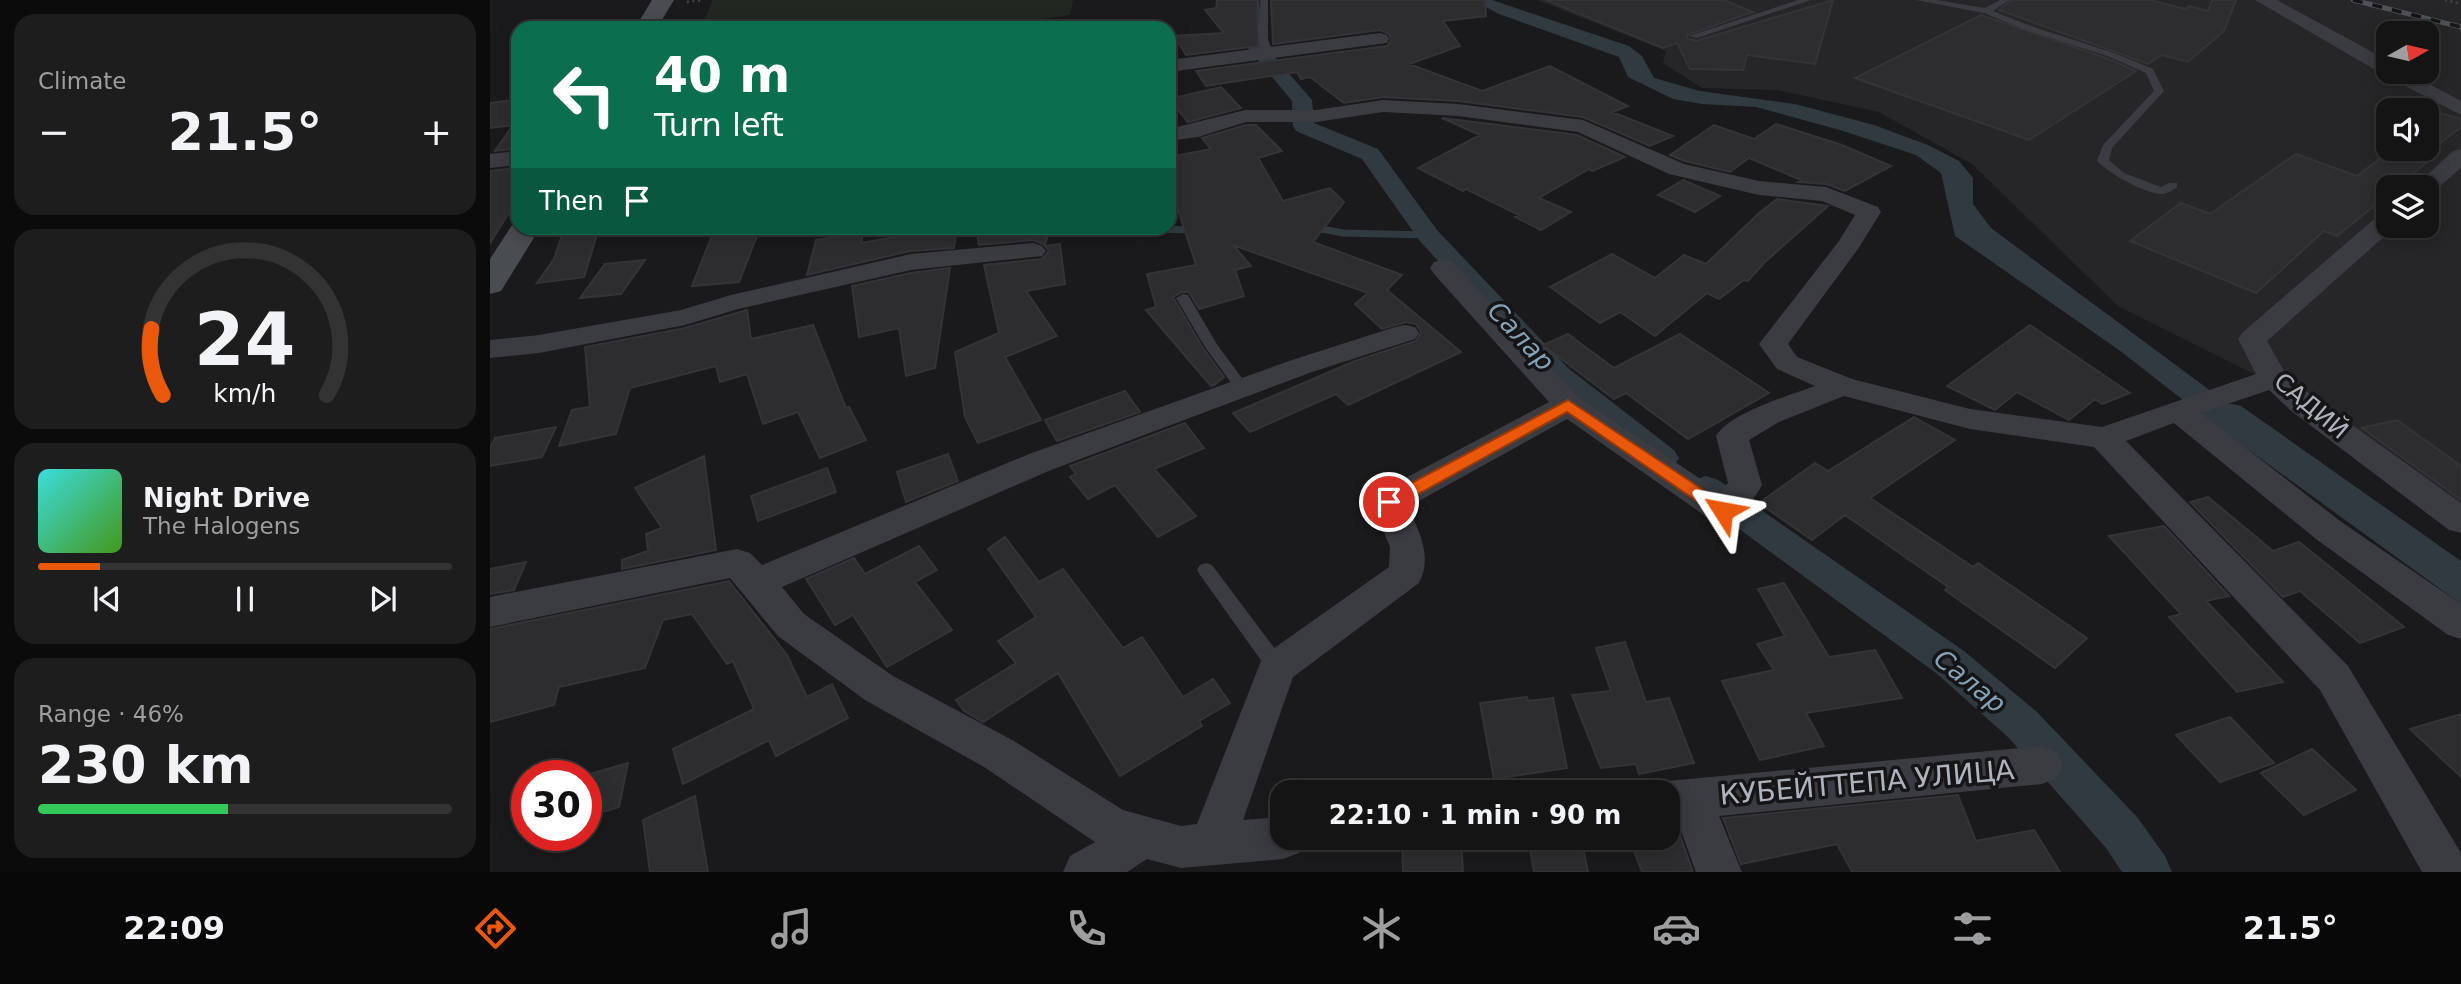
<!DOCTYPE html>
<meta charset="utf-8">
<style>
:root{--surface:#141415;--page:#1d1d1e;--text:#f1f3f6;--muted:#9d9ea0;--line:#333334;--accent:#ea580c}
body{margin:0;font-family:"DejaVu Sans",sans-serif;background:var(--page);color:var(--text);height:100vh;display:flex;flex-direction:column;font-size:26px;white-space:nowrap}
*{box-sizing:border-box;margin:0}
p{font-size:23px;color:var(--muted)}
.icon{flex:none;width:38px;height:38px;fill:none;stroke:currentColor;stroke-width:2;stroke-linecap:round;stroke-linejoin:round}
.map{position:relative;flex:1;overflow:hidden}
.sheet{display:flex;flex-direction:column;gap:14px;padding:14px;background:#0b0b0c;width:490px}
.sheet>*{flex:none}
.hud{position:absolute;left:21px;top:21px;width:665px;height:214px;border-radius:21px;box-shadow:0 4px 18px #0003,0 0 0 2px var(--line);background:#0b6e4f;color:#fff;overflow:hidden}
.needle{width:46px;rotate:82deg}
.tools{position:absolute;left:1886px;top:21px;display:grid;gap:14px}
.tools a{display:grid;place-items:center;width:63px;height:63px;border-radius:14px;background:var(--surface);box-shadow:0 4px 18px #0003,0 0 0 2px var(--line);font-size:35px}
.speed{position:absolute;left:21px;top:760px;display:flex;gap:14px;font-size:35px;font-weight:700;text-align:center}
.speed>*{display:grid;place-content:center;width:91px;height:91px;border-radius:50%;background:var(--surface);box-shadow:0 4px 18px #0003,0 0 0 2px var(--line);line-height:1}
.speed .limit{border:10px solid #d22;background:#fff;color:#111}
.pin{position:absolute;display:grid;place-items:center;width:60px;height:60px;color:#fff;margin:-30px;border:4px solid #fff;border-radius:50%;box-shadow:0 2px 7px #0007}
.me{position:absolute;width:77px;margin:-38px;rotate:304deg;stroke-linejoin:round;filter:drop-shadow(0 0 5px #0008)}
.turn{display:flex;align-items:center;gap:24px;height:147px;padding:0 28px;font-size:32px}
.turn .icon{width:91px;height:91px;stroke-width:2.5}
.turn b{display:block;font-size:49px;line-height:60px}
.then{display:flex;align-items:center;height:66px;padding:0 28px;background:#0003;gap:14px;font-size:26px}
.big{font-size:52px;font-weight:600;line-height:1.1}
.sheet .tile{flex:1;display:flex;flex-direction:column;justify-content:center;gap:10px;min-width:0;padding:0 24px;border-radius:21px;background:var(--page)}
.sheet .dial{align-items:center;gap:0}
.dial svg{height:182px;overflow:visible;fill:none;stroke:var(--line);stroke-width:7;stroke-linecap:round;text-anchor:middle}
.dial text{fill:var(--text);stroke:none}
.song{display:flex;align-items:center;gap:21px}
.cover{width:84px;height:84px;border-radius:10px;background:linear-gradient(135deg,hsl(180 70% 55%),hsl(100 70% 35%))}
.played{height:7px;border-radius:4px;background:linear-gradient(90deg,var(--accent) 15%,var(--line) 15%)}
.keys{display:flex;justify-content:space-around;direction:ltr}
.heat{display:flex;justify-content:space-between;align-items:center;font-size:38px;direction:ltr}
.charge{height:10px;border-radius:5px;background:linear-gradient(90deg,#34c759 46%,var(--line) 0)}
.trip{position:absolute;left:780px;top:780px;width:410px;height:70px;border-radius:21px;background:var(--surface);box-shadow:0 4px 18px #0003,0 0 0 2px var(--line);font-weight:600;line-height:70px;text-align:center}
.tabs{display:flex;height:112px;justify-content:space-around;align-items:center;background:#080808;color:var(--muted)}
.tabs .icon{width:49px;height:49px}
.tabs .active{color:var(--accent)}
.tabs b{font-size:32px;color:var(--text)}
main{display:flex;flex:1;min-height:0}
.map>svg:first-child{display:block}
.built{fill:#262629;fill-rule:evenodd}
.green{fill:#202821}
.water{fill:#303a40}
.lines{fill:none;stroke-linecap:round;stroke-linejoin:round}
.stream{stroke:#303a40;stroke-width:7}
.canal{fill:#303a40;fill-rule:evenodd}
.building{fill:#2d2d30;stroke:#343438;stroke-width:2}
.path{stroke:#414448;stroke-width:2.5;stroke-dasharray:2 3.5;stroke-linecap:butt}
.lane{fill:#3b3c41;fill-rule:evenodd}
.street{fill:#3b3c41;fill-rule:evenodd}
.secondary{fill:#494c51;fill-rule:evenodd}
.rail-casing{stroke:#4e5156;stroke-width:5}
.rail{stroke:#151517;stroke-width:3.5;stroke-dasharray:10;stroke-linecap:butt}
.route{fill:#ea580c;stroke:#983908;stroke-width:2}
.labels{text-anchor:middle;stroke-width:7;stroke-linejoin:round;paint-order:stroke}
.street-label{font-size:24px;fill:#adb2bb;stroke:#151517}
.water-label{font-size:26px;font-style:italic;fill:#86a1b5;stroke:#151517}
.near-street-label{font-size:28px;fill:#adb2bb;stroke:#151517}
</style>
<main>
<section class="sheet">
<div class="tile"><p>Climate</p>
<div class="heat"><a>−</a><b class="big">21.5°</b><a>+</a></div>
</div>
<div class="tile dial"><svg viewBox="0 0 100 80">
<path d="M14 69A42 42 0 1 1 86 69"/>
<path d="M14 69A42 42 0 0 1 9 40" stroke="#ea580c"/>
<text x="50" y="56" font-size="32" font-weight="700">24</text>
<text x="50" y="72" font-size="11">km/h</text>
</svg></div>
<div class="tile">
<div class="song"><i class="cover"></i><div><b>Night Drive</b><p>The Halogens</p></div></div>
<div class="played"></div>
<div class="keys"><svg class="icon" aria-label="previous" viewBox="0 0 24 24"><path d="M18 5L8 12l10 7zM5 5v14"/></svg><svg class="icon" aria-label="pause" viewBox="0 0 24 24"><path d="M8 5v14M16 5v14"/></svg><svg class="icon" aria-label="next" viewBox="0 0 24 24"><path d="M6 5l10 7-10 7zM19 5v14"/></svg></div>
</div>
<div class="tile"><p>Range · 46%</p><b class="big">230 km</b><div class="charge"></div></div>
</section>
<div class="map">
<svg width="1971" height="872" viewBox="0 0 1971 872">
<rect width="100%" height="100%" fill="#1a1a1c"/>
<path class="built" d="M1047,0h924v508l-133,-97 -210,-105 -146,-142 -93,-52 -102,-22 -75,-2 -39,-25 3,-12zM1899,33h38v39h-38zM1899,110h38v39h-38zM1899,187h38v39h-38z"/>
<path class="green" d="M223,0h360l-3,15 -91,13h-218l-1,-2 -59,2z"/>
<path class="water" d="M982,0h20l137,46 13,10 12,22 46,13 95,13 79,21 54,20 31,16 14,17v26l18,24 236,175 14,3 220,155v43l-237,-172 -105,-82 -164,-114 -14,-63 -25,-18 -76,-25 -84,-23 -54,-3 -29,-5 -45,-22 -9,-20 -120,-43z"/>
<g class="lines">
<path class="stream" d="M821,227l32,6 85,2
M616,228l90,2"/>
<path class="canal" d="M751,0h18l6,46 47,54 2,23 64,26 59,81 131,138 106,82 5,8 -5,8 -11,3 -11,-3 -104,-84 -129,-142 -57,-81 -66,-28 -3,-5 -1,-25 -45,-54z
M1216,476l12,4 246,171 73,61 101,106 27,38 7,16h-50l-16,-24 -97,-110 -73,-65 -242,-177 -5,-8 5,-8z"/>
</g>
<path class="building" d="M727,0h40l1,46 -72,9 -12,-19 50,-3 -19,-23 11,-2z
M781,0h214l1,16 -43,5 17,25 -51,18 73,27 68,-25 78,40 -16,6 61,24 -23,10 -67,-29 -125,-16 -75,-4 -39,6 -34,-26 -9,2 -4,-7 -91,14 -10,-15 191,-25 4,-6 -2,-6 -9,-4 -107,14z
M1056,0h178l29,12 -66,23 1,4 8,2 137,-41 -18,64 -68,-9 -4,15 -53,-1 -13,-26 -14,5z
M1522,0h138l35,9 4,-3 19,5 4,-11h24l-12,31 -36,31 -26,-7 -14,9 -149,-54z
M1491,15l125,43 30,13 -107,69 -174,-62z
M731,87l20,21 -53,14 -19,-23z
M28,99v49l-23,3 18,-26 -23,3v-25z
M1933,108l38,11v8l-28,22 7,3 -44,35h-7v7l-52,42 -13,-5 -68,62 -126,-52 51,-38 29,11 86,-60 61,22 35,-27h35v-39h-8z
M952,118l135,17 48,22 -33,14 -3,-2 -50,29 32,14 -30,18 -26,-13 4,-2 -53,-26 -3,2 -45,-23 62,-33z
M1286,124l66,21 49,21 -46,25 -19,-7 -28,-2 3,-2 -52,-22 -19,14 -45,-11 -15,-6 44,-30 40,14z
M756,125h10l26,26 -24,7 25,43 47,-13 14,14 -31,40 89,33 -15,15 74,62 -113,53 -12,-11 -86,38 -17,-19 122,-52 61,-20 5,-9 -5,-8 -10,-2 -24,7 -27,-25 13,-11 -135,-48 18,21 -16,4 9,26 -45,13 -10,-17h-7l-9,5 30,51 21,29 -10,8 -3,1 -65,-76 10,-3 -9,-33 49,-9 -21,-65 -6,1v-44l42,-8 -9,-11z
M28,168v30l-28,45v-72z
M1193,180l37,16 -25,16 -37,-17z
M1287,199l51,7 -63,56 -17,19 -4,-1 -25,19 -12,-6 -52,43 -35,-24 -20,11 -50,-36 62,-33 43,24 29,-23 22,9 53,-51z
M109,228l-15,49 -47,6 17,-24 8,-24z
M225,228h45l-21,54 -47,4z
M434,228h33l-3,20 -44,3 -103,24 9,-35 47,-7 -2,10 62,-11z
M486,228h74l-5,17 -12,-5 -54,5z
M570,244l5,40 -39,7 31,45 -52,21 36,63 -63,23 -13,-26 -10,-65 44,-19 -15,-68 58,-6 7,-8 -4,-5z
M155,260l-24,34 -41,4 25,-34z
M460,268l-15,100 -29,8 -7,-48 -40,9 -7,-51 59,-13z
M257,310l4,29 62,-14 33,83 3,-1 17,33 -46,18 -22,-46 -35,12 -16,-50 -27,8 -4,-16 -86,22 -14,46 -57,12 13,-36 18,-3 -5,-60 100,-19z
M1540,325l100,68 -28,11 -7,-5 -26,21 -52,-28 -22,18 -48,-24z
M1078,334l46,34 66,-34 89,59 -81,46 -62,-46 -12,6 -71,-54z
M635,391l15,21 -83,29 -12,-21z
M1424,417l41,23 -85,58 103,69 5,-4 109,75 -32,30 -110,-78 3,-3 -103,-72 -33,25 -53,-37 56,-40 13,8z
M1907,420l64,46v34l-99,-72z
M695,423l19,25 -50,21 42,47 -38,21 -43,-52 -27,14 -18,-22 6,-3 -6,-8z
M66,427l-14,30 -52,9v-19l5,-9z
M458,454l10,27 -52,21 -9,-30z
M214,456l12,94 -94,19v-9l26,-9 -2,-17 16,-6 -27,-40z
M337,468l9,24 -78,29 -7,-25z
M1718,497l65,54 26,-9 105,85 -44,16 -60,-52 -17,6 -93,-95z
M1674,526l65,70 -23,5 77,81 -46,10 -68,-75 12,-3 -72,-78z
M515,537l34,45 24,-13 60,79 19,-11 41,60 30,-18 17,24 -31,18 3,5 -82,50 -62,-103 -75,49 -19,-11 -8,-11 60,-37 -18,-22 38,-24 -48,-68z
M429,546l18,24 -22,12 37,48 -65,37 -34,-52 -18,10 -29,-46 48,-21 11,16z
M36,562l-12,28 -24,4v-25z
M239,581l58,74 20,42 25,-13 16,34 -72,38 -7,-16 -86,44 -10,-35 81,-40 -21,-48 -6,3 -35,-50 -29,6 -18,48 -86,19 -5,18 -64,17v-93z
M1294,583l45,74 46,-7 27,48 -96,15 18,33 -64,14 -38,-79 52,-11 -17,-26 28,-8 -27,-47z
M1135,642l21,60 23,-4 25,65 -55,11 -3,-10 -35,4 -29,-73 39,-4 -15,-43z
M1037,697l1,4 25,-3 14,70 -73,11 -14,-76z
M1971,714v63l-51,-48z
M1740,717l44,46 -54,19 -44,-47z
M1822,749l44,41 -52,25 -43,-42z
M138,763l-9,44 -33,10v-42z
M1468,795l18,46 58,-11 26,42h-208l-15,-28 -96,20 -18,-46z
M205,796l13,76h-58l-7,-52z
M1186,824l17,48h-51l-13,-34h39v-12z
M912,838h59l2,34h-60z
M1038,838h53l7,34h-54z"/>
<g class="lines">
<path class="path" d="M1955,0l16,4
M197,2l16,-2"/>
<path class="lane" d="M770,0h8v40l6,14 -5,3c-18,-11 -7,-39 -9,-57z
M1308,0h13l-114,38 -8,-2z
M1426,0h20l49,8 15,-8h10l-17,11c52,23 109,34 160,58l11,22 -52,57 -3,12 15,13 37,14 8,-4h8v4c-4,3 -10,7 -15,7 -17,0 -54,-21 -65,-33l6,-16 51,-54 -8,-18 -39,-17 -84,-27 -39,-16z
M693,294l5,1 30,51 29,39 2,3 -2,3h-10l-32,-44 -29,-49z
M716,563l6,2 72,96 3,6 -3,6 -7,2 -7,-2 -70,-98 -3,-5 3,-5z"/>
<path class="street" d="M1765,0h22l112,61v11h18l54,29v14l-75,-39z
M890,33l7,2 2,4 -2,4 -218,29v-12z
M893,100l75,4 125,16 101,44 75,17 67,6 52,20 3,5 -23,37 -70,95 9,13 55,22 118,30 132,18 154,-53 -18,-35 4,-6 138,-119 9,-2v14h7l-129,115 17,30 28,25 149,107v30l-12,-3 -159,-120 -21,-20 -68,23 139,108 121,83v35l-13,-4 -132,-96 -142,-116 -48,18 222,225 113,187v19h-39l-102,-182 -226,-243 -124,-18 -126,-33 -65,26 -30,18 13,45c-12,20 -26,42 -51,35l-144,-101 -159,88c11,25 25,49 11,76l-126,94 -50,143 40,-3v21h22l-6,15 -16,6 -102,9 -34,-9 -20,13h-64l7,-16 25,-14 -111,-75 -119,-67 -87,-64 -48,-58 -240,49v-30l247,-48 13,4 12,12 267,-111 263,-94 103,-33 10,-2 10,2 4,6 -4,6 -103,33 -261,98 -269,117 22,27 89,62 121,65 109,69 58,16 16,-2 66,-168 126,-89 1,-20 -18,-45 5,-9 172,-91 -115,-128 -4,-6 4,-6 9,-2 9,2 127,136 141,94 8,-9 -12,-47c15,-24 72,-40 99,-50l-38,-17 -18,-25 80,-103 16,-26 -33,-14 -63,-6 -90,-21 -91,-42 -120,-16 -75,-4 -67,10h-70l-48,15 -29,4v-12l76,-19h71z
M1971,149v19l-28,24 -6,1v-6h-13l39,-36z
M28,151v14l-28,3v-14z
M543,243l9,3 4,5 -4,5 -131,14 -173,39 -53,16 -146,28 -49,5v-18l49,-5 142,-25 50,-15 180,-41z
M1552,746l15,6 6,13 -6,13 -15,6 -323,32 23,56h-46l-19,-52 -9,1v-28h-18l3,-6 15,-6z"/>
<path class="secondary" d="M162,0h22l-17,28h-22z
M28,221v7h22l-39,63 -11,3v-35l24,-37z"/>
<g class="rail-casing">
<path id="rail" d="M1863,0l108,27"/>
</g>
<use href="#rail" class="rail"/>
</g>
<path class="route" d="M1078,400l161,107 3,4 -3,4h-12l-150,-103 -172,95h-12l-3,-5 3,-4z"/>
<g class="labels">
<g class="street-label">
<text transform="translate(1821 406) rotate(40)" y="8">САДИЙ</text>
</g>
<g class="water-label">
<text transform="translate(1031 336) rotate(47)" y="9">Салар</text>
<text transform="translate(1480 681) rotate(39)" y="9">Салар</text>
</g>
<g class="near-street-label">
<text transform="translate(1377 782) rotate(-5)" y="10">КУБЕЙТТЕПА УЛИЦА</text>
</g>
</g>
</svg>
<div class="tools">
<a><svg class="needle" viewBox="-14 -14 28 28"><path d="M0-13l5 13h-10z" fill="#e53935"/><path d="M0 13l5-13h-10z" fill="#9d9ea0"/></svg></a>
<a><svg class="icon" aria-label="sound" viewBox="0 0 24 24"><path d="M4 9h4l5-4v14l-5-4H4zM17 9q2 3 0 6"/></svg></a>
<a><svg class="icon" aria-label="layers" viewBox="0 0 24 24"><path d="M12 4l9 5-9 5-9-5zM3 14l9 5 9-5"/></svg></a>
</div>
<div class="speed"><div class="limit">30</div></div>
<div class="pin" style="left:899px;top:502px;background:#d93025"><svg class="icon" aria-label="arrive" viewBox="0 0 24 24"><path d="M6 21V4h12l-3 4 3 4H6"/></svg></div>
<svg class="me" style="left:1233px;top:511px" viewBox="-20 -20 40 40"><path d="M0-17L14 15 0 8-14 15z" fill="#ea580c" stroke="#fff" stroke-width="4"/></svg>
<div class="trip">22:10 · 1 min · 90 m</div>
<div class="hud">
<div class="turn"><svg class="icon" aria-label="left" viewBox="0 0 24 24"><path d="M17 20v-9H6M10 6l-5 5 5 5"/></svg><div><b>40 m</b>Turn left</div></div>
<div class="then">Then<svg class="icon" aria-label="arrive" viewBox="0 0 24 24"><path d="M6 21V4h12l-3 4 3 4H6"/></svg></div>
</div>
</div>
</main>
<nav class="tabs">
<b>22:09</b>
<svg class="icon active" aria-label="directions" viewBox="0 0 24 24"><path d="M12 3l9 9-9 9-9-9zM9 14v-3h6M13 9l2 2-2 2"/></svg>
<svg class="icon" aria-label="music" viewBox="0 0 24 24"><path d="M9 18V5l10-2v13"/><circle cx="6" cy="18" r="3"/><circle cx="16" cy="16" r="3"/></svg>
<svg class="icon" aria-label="phone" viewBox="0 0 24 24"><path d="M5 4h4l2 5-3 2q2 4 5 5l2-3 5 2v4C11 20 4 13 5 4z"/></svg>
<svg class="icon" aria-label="climate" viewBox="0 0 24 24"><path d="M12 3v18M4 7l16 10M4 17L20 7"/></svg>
<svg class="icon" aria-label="car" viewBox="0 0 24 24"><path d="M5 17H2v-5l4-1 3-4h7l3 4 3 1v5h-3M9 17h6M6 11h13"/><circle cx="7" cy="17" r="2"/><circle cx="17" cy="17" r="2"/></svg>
<svg class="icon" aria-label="filters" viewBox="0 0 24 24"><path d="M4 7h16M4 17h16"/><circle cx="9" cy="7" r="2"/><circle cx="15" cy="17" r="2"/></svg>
<b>21.5°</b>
</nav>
